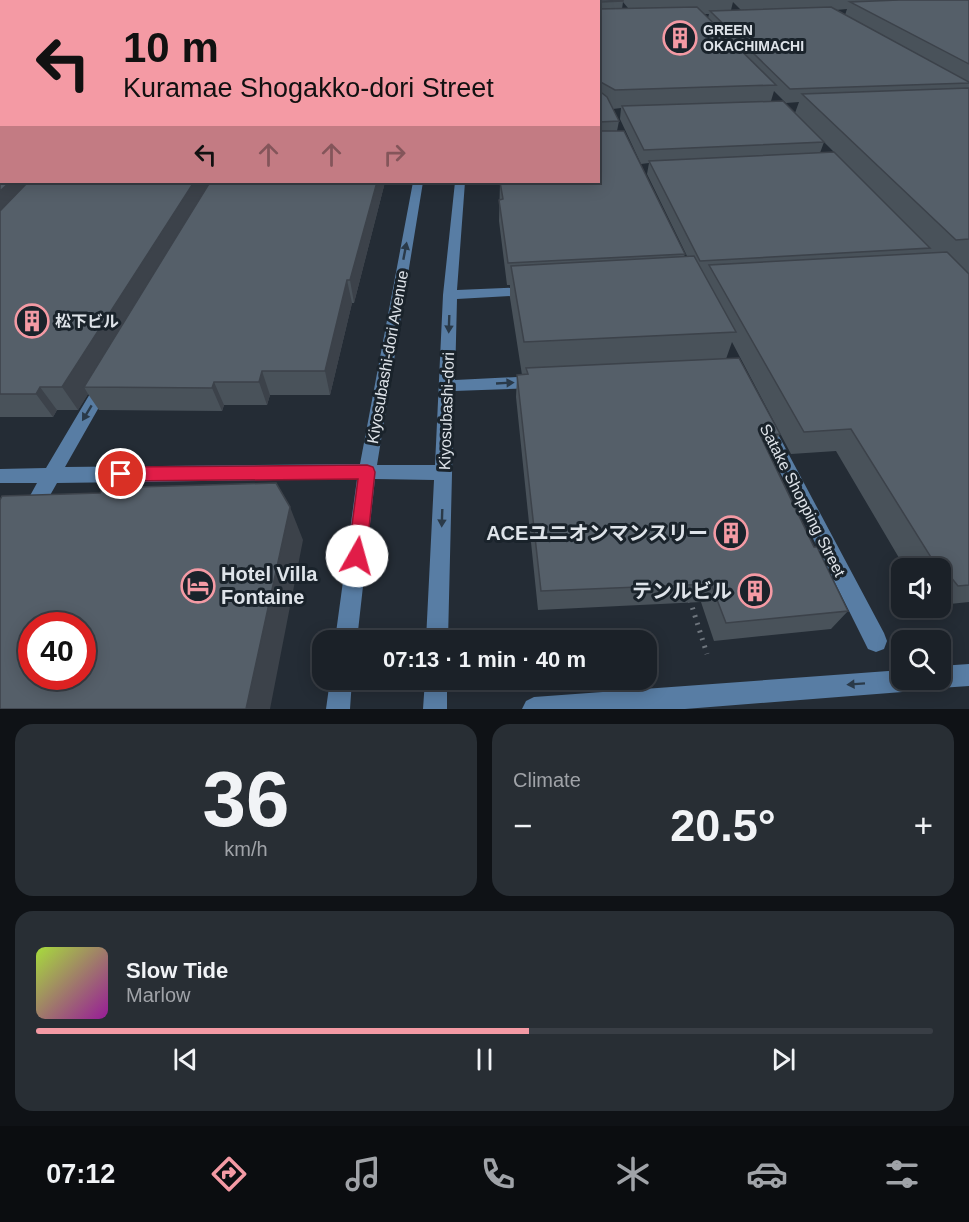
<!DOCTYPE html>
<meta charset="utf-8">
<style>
:root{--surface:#1b2128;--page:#282e34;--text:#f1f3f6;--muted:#a0a3a8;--line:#393e45;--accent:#f49aa4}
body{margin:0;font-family:Arial,"Noto Sans JP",sans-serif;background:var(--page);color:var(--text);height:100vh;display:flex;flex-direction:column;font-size:22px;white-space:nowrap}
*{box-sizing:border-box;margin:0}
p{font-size:20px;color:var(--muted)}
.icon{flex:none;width:33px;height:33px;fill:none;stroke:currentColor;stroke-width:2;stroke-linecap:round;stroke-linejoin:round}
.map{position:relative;height:709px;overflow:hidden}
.drawer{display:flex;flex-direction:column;gap:15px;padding:15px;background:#0f1216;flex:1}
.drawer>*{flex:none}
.top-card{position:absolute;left:0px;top:0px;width:600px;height:183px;box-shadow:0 3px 15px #0003,0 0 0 2px var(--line);background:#f49aa4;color:#111;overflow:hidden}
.buttons{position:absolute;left:891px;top:558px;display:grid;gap:12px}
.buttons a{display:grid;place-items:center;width:60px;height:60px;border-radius:12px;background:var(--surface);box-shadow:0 3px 15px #0003,0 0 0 2px var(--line);font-size:30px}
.speed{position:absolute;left:18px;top:612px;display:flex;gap:12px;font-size:30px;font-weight:700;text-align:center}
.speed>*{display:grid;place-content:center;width:78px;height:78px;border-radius:50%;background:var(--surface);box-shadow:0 3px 15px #0003,0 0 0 2px var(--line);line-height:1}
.speed .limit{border:9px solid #d22;background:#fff;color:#111}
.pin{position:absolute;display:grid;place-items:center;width:51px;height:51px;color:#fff;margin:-26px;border:3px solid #fff;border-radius:50%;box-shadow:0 2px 6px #0007}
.me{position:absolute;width:66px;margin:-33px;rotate:7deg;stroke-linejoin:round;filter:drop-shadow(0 0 4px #0008)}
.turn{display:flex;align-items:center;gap:21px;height:126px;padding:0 24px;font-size:27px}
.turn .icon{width:78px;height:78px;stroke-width:2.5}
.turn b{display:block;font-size:42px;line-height:51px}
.lanes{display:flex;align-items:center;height:57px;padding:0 24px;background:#0003;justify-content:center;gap:30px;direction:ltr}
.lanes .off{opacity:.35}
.big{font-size:45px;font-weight:800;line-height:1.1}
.drawer .tile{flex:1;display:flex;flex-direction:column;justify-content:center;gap:9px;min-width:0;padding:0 21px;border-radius:18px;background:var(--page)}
.drawer .dial{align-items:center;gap:0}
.dial b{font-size:78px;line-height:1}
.song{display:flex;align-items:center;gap:18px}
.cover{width:72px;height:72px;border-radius:9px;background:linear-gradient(135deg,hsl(80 70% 55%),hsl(300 70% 35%))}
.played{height:6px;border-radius:3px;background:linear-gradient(90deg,var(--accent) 55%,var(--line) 55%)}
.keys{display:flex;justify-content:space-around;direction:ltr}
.heat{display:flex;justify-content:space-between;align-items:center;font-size:33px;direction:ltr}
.drawer .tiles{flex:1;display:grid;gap:15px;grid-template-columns:1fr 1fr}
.tile:last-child{grid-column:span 2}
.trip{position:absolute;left:312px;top:630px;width:345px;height:60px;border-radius:18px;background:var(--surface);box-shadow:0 3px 15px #0003,0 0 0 2px var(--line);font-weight:800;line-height:60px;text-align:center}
.tab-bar{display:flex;height:96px;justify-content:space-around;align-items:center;background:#0b0d10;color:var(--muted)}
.tab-bar .icon{width:42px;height:42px}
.tab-bar .current{color:var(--accent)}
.tab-bar b{font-size:27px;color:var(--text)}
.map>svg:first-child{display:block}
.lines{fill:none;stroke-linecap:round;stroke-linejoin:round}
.path{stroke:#6e757d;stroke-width:5;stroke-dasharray:2 6;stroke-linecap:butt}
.minor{fill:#587da4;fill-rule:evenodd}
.wall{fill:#49525a;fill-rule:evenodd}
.shaded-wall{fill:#3c424a}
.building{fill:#555f69;stroke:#3c424a;stroke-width:1.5;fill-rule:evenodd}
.oneway{fill:#2a3a49}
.route{fill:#e11d48;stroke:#92132f;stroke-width:1.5}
.labels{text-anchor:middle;stroke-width:6;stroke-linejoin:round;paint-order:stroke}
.far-poi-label{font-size:14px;font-weight:bold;fill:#dee3e9;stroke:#1a232b;text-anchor:start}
.poi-label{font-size:16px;font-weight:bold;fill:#dee3e9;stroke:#1a232b;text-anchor:start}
.street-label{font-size:16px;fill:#dee3e9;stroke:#1a232b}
.near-poi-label{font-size:20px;font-weight:bold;fill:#dee3e9;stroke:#1a232b;text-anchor:end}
</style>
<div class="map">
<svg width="969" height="709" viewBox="0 0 969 709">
<rect width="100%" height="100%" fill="#242c35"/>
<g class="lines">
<path class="path" d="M690,600l17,54"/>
<path class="minor" d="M447,0h6v2h-6z
M473,0h6v2h-6z
M413,182h10l-46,283h58l8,-170 12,-113h10l-8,108 72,-3 7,4 -7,4 -72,4 -2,81 81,-4 6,2 2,4 -2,4 -6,2 -82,3 -6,249h-22l8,-160 -59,-1 -18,161h-22l22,-161 -300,4 -21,37 -7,2 -7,-2 -2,-6 17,-31h-37v-14l46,-1 51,-86h12l2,4 -46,81 295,-3z
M766,421l6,2 112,210 3,8 -3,8 -8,3 -8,-3 -110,-221 2,-5z
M969,664v22l-29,2 -8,-3 -2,-5h10v-14z
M902,670v10h24l-3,8 -8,3 -230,18h-163l4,-8 8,-4z
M330,680h22l-2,29h-24z
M425,680h22v29h-24z"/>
</g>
<path class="wall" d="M0,0l2,2v180h383l-31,121h-2l-22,92h-60l-3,10h-43l-2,6 -123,-1 -11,-16 -10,16h-21l-4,7h-53z
M499,0h470v602l-29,3v-37h-35l-69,-117 -45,3 -59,-112 -6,17 54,75 -11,20 45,93 34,64 -17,18 -117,12 -13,-39 -163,8 -22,-213 1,-22h5l-12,-77v-13h-3l-8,-64 1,-39h98v-180h-98zM623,2l5,6 -6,1zM733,2l8,8h-10zM847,9l-2,6 -9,-5zM704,14h5l-1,4zM774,91l12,12 13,-1 -4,11 -24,-12zM621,108l-1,11 21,45 8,-1 -2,11 40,82 -3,1 1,-3 -68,-123 2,-10 -6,-12zM824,142l10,10 -14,1z"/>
<path class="shaded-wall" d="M10,182h32l-42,46v-37z
M194,182h21l-131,205 4,7 -10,16 -16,-23z
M377,182h8l-31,121 -4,-23z
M347,280l5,23 -22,92 -5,-24z
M262,371l8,24 -3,10 -8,-23z
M214,382l10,23 -2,6 -10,-23z
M40,387l17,23 -4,7 -17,-23z
M290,507l13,33 -33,169h-24z"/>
<path class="building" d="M0,0h369v2h-367v180h8l-10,9z
M506,0h117v1l-23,1 -2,6v-6h-92z
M899,0h70v64l-119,-62z
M697,7l79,78 -161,5 -16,-9 -1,3v-75z
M831,7l138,75v1l-179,6 -80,-78z
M969,88v151l-13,1 -154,-146z
M598,90l9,7 12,24 -20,1v9h25l61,123 -177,9 -9,-63 4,-1 -3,-17h98z
M783,101l41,41 -180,8 -22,-44z
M834,152l96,96 -230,13 -51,-100z
M28,182h166l-132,205h-22l-4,7h-36v-183z
M210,182h167l-27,98h-3l-22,91h-63l-3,11h-45l-2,6 -128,-1z
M947,252l22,22v311l-11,1 -16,-20 -5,1 -86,-138 -47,3 -95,-167z
M694,256l42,76 -212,10 -13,-76z
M739,358l41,76 -20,1 54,112h3l31,64 -122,12 -15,-39 -170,7 -24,-216 11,-1 -2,-6z
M276,483l14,24 -44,202h-246v-209l2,-4 98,-3 3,-5zM32,626h50v50h-50z"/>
<defs><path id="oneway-solid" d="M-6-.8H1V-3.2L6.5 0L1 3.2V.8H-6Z" transform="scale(1.5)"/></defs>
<g class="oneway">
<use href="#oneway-solid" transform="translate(405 251) rotate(-79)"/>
<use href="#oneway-solid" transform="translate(449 324) rotate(92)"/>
<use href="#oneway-solid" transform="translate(505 383) rotate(-3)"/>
<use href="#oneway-solid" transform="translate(87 413) rotate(121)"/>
<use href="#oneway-solid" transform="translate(442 518) rotate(92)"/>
<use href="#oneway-solid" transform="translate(856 684) rotate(176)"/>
</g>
<path class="route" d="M367,465l6,2 2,5 -9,84 -3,6 -6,2 -7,-2 -2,-6 10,-77 -237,2 -6,-2 -2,-5 2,-5 6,-2z"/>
<defs>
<g id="building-ring" transform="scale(1.725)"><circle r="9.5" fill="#1a232b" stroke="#f49aa4" stroke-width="1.5"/><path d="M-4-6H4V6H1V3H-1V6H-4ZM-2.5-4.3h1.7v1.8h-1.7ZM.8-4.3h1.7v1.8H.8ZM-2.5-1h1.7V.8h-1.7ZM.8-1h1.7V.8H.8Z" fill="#f49aa4"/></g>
<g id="hotel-ring" transform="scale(1.725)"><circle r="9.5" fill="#1a232b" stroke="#f49aa4" stroke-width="1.5"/><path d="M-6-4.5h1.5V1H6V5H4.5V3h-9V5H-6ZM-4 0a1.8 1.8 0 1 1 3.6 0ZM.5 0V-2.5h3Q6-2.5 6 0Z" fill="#f49aa4"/></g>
</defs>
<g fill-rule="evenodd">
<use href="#building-ring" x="680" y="38"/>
<use href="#building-ring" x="32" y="321"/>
<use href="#building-ring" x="731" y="533"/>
<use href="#hotel-ring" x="198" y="586"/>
<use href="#building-ring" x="755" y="591"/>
</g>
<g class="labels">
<g class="far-poi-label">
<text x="703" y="35">GREEN<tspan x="703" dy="16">OKACHIMACHI</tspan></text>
</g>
<g class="poi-label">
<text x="55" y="327">松下ビル</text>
</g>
<g class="street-label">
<text transform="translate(387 357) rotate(-80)" y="6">Kiyosubashi-dori Avenue</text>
<text transform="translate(446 411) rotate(-88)" y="6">Kiyosubashi-dori</text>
<text transform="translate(803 500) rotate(63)" y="6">Satake Shopping Street</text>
</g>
<g class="near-poi-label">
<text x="708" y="540">ACEユニオンマンスリー</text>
<text x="221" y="581" text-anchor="start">Hotel Villa<tspan x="221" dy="23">Fontaine</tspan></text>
<text x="732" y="598">テンルビル</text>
</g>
</g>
</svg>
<div class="buttons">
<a><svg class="icon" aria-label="sound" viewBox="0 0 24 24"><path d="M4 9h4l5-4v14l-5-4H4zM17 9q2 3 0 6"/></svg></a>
<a><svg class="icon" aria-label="search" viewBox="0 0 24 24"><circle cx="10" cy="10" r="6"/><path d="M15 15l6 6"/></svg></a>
</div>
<div class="speed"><div class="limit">40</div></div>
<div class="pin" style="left:121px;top:474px;background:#d93025"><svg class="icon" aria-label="arrive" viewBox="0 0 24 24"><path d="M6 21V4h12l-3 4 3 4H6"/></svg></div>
<svg class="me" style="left:357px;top:556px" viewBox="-20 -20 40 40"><circle r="19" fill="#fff"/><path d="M0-13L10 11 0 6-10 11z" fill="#e11d48"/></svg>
<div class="trip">07:13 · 1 min · 40 m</div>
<div class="top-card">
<div class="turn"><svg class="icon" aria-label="left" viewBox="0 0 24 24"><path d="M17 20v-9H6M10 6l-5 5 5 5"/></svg><div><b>10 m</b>Kuramae Shogakko-dori Street</div></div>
<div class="lanes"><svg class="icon" aria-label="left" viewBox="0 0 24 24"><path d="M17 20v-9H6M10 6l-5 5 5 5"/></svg><svg class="icon off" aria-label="ahead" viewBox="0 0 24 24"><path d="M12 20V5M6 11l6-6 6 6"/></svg><svg class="icon off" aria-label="ahead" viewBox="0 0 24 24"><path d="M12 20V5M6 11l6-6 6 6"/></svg><svg class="icon off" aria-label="right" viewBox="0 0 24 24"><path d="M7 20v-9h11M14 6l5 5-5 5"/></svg></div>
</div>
</div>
<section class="drawer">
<div class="tiles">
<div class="tile dial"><b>36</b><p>km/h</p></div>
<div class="tile"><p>Climate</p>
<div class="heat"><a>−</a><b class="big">20.5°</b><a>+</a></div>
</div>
<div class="tile">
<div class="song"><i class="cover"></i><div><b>Slow Tide</b><p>Marlow</p></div></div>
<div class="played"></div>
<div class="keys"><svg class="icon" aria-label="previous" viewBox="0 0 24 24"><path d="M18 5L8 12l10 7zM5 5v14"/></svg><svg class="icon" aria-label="pause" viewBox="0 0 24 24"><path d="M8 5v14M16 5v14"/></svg><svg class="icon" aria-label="next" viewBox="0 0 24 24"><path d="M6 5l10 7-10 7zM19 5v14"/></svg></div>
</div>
</div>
</section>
<nav class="tab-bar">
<b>07:12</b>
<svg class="icon current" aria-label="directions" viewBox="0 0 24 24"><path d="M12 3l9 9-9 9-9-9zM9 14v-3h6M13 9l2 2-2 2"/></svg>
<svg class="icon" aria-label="music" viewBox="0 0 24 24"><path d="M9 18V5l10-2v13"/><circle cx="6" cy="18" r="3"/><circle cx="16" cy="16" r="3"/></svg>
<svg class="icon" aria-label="phone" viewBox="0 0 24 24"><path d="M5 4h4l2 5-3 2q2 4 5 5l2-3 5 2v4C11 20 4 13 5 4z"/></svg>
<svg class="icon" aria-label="climate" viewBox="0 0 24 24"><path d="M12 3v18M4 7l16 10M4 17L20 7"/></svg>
<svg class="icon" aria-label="car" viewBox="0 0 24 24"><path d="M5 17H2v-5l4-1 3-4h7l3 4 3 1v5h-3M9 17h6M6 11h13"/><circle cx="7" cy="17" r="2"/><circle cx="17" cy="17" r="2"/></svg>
<svg class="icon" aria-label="filters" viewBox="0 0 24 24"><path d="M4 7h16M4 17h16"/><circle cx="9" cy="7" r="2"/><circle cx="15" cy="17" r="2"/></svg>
</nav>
